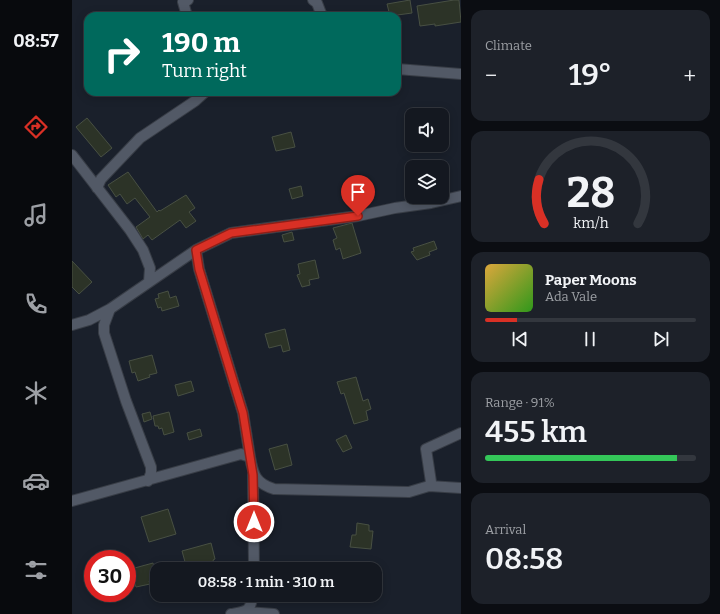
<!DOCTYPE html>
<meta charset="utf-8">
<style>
:root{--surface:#141820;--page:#1d2129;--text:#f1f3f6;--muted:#9da0a5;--line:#33373e;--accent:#d93025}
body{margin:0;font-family:Bitter,serif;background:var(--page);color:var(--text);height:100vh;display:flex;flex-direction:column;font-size:15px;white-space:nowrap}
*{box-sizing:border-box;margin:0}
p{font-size:13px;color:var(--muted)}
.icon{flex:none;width:22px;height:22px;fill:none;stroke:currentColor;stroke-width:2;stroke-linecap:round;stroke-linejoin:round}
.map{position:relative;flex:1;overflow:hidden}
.sheet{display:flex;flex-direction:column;gap:10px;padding:10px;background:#0b0d12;width:259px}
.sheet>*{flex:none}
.hud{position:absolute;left:12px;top:12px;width:317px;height:84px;border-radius:12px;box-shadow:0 2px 10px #0003,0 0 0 1px var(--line);background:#00695c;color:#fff;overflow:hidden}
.buttons{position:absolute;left:333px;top:108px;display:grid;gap:8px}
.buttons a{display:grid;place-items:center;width:44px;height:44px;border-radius:8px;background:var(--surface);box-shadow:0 2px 10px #0003,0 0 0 1px var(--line);font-size:20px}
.speed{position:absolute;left:12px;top:550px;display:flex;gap:8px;font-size:20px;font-weight:700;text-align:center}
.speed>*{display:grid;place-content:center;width:52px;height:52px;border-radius:50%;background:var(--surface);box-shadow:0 2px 10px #0003,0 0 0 1px var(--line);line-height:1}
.speed .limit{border:6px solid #d22;background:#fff;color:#111}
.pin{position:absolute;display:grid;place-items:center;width:34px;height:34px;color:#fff;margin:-41px -17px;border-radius:50% 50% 50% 0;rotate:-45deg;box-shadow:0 0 4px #0007}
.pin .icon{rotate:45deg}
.me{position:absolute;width:44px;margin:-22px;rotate:0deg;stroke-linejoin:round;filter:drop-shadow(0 0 3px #0008)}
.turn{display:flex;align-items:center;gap:14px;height:84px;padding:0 12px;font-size:18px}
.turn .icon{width:52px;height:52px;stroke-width:2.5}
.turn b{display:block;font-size:28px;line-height:34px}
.big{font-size:30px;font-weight:600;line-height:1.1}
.sheet .tile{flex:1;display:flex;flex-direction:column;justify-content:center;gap:6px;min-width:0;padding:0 14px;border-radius:12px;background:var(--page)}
.sheet .dial{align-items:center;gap:0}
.dial svg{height:104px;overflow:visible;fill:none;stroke:var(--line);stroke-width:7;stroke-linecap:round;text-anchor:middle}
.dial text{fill:var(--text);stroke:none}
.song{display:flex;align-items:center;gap:12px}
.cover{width:48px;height:48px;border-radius:6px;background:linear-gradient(135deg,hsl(40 70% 55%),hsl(110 70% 35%))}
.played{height:4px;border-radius:2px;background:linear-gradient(90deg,var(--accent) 15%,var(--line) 15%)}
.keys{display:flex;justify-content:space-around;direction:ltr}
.heat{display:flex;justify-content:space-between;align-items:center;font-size:22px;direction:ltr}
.charge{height:6px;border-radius:3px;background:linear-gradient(90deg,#34c759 91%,var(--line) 0)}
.trip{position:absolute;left:78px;top:562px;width:232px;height:40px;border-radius:12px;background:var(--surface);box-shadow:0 2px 10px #0003,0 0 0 1px var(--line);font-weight:600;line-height:40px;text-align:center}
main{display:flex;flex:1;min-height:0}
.menu{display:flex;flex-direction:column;width:72px;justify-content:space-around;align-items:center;background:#080a0d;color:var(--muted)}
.menu .icon{width:28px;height:28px}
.menu .active{color:var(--accent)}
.menu b{font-size:18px;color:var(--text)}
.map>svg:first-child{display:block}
.building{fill:#2c3327;stroke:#485043}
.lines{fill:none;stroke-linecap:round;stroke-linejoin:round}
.minor-casing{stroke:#383d46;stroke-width:12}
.minor{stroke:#525966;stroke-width:10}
.route-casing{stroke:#8d1f18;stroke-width:10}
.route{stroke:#d93025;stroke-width:7}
</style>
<main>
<nav class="menu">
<b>08:57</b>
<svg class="icon active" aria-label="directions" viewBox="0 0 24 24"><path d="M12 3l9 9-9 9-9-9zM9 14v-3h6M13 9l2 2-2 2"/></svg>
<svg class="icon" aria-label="music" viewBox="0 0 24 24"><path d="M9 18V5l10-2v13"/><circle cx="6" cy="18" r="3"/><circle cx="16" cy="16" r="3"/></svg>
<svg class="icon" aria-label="phone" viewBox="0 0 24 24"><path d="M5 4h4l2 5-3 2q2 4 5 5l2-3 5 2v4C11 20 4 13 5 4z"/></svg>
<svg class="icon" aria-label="climate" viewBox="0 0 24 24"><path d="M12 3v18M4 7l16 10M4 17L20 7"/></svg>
<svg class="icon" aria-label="car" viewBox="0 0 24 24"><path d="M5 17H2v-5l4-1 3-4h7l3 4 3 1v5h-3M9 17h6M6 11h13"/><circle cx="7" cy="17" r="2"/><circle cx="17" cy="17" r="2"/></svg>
<svg class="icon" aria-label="filters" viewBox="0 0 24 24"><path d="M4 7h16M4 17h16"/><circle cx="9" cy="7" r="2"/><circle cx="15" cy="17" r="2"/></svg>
</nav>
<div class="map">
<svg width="389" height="614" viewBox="0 0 389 614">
<rect width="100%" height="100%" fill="#1a202b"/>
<path class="building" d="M338,0l2,13 -22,3 -3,-12z
M382,0h5l2,22 -26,4v-2l-15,2 -3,-20z
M15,118l25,30 -11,9 -25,-30z
M219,132l4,15 -19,4 -4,-14z
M56,172l29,40 2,-2 1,1 26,-16 9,13 -6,4 7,9 -10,7 -6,-8 -28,20 -4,-5 -5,4 -7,-12 14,-10 -15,-19 -8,6 -7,-10 -4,3 -8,-12z
M229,186l2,10 -11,3 -3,-10z
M280,223l9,30 -18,6 -3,-11 -4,2 -3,-10 4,-2 -4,-10z
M220,232l2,8 -10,2 -2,-7z
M362,241l3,8 -8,3 1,3 -13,5 -6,-8 3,-1 -1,-3z
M243,260l4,18 -10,2 1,5 -8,2 -5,-12 3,-1 -2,-10z
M0,261l20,21 -13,12 -7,-7z
M96,291l2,7 6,-2 3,10 -17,5 -1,-4 -3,1 -3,-9 4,-1 -1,-4z
M213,329l5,21 -7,2 -2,-7 -12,3 -4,-14z
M80,355l5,18 -8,2 1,2 -12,4 -3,-9 -3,1 -3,-12z
M284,377l7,24 5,-2 3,10 -5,2 2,9 -14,4 -10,-31 -3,1 -4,-12z
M119,381l3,10 -16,5 -3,-11z
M78,412l2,7 -8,3 -2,-8z
M97,412l5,20 -10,3 -2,-7 -3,1 -1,-3h-3l-2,-10z
M128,429l2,7 -13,4 -2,-7z
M274,435l6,13 -9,4 -7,-12z
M215,444l5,21 -17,5 -6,-21z
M96,509l8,25 -27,8 -8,-25z
M285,523l12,2v6h4l-2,18 -21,-2 2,-12h4z
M139,543l4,16 -2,1 1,3 -8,2 1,4h-20l-5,-18z
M81,563l3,12h-2l1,5 -6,1 1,3 -14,3 -5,-18z"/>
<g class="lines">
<g class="minor-casing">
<path id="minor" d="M241,0l4,3 5,13
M115,16l-4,-14 5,-2
M325,69l64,5
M0,155l58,75 13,20 7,18 -1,14
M25,188l4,-9 39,-41 55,-37 10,-9
M124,250l3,19 44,144 7,44
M38,309l-6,16v8l22,68 25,66v6l-3,8
M0,325l17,-5 21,-11 86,-59 35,-17 127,-17 37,-8 36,-5 30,-7
M181,475l1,94
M357,486l32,2
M0,501l169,-47 9,3c3,17 5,26 24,32l135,3 20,-6 2,-4 -5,-33 35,-16
M174,612l28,2
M159,614c16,-3 19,-2 22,-19"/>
</g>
<use href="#minor" class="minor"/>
</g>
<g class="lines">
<g class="route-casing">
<path id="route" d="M182,522l-1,-47 -10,-62 -44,-144 -3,-19 35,-17 127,-17"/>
</g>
<use href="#route" class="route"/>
</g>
</svg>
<div class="buttons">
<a><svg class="icon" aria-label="sound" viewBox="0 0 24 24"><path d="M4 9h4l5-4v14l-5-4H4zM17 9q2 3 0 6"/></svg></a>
<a><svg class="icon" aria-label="layers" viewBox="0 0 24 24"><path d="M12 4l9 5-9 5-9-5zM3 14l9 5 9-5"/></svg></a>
</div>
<div class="speed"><div class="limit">30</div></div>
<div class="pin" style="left:286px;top:216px;background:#d93025"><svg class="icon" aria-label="arrive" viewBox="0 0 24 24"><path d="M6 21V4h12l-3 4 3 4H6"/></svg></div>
<svg class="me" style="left:182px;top:522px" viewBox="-20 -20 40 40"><circle r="17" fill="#d93025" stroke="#fff" stroke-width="3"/><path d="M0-11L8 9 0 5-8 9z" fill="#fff"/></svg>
<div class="trip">08:58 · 1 min · 310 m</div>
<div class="hud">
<div class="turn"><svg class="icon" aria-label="right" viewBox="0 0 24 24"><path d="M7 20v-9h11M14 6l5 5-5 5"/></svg><div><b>190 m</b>Turn right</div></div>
</div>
</div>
<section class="sheet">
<div class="tile"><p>Climate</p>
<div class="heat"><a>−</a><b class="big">19°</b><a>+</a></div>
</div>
<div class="tile dial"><svg viewBox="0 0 100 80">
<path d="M14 69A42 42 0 1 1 86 69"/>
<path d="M14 69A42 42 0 0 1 10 35" stroke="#d93025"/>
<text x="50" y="56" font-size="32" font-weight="700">28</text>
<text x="50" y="72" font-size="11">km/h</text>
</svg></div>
<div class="tile">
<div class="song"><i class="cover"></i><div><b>Paper Moons</b><p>Ada Vale</p></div></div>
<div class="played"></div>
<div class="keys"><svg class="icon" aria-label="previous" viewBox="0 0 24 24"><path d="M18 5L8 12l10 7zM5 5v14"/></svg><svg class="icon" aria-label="pause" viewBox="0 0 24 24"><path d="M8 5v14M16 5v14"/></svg><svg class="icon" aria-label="next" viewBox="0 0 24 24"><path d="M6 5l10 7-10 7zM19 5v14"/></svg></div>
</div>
<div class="tile"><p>Range · 91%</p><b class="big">455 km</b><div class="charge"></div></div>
<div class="tile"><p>Arrival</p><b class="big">08:58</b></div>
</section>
</main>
